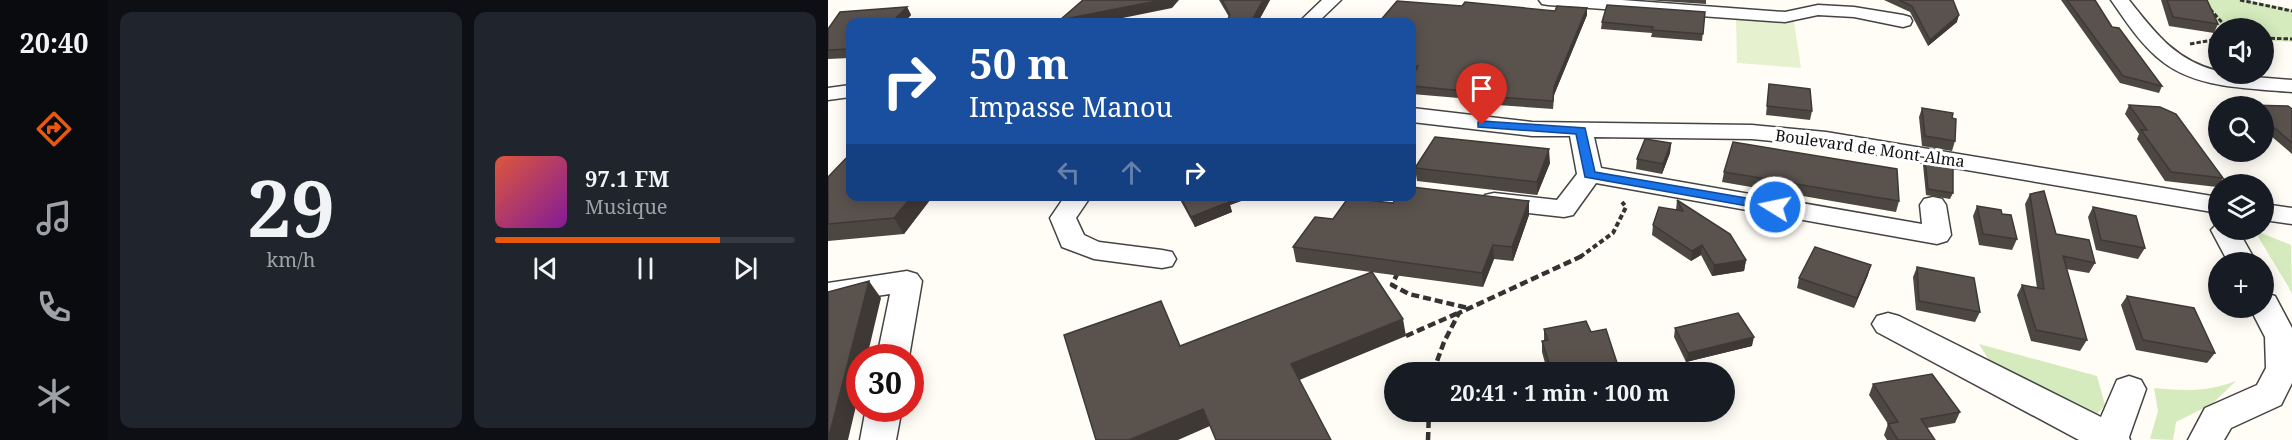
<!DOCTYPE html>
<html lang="fr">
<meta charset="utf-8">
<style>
:root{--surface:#171b24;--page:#20242c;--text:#f1f3f6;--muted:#9ea1a6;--line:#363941;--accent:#ea580c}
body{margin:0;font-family:"Noto Serif",serif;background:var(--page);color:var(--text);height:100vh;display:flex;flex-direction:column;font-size:22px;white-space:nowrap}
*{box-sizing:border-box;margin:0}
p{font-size:20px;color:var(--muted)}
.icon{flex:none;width:33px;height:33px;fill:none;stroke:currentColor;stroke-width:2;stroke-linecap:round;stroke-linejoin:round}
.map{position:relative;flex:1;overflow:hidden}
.sheet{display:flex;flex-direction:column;gap:12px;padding:12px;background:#0d0f14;width:720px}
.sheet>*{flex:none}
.hud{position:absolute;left:18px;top:18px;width:570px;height:183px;border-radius:12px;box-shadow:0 3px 15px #0003;background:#1a4fa0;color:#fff;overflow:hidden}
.controls{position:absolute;left:1380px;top:18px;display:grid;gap:12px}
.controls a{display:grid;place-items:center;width:66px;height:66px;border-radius:50%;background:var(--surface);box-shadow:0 3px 15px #0003;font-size:30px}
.speed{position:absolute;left:18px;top:344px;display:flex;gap:12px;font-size:30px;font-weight:700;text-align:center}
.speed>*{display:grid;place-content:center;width:78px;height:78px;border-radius:50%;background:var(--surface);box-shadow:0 3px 15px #0003;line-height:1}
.speed .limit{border:9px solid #d22;background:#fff;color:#111}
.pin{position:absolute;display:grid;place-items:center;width:51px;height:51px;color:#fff;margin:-62px -26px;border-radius:50% 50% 50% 0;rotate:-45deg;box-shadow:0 0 6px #0007}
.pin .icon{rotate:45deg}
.me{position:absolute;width:66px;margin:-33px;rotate:280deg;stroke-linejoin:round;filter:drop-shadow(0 0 4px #0008)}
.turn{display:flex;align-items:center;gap:21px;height:126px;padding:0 24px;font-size:27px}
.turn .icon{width:78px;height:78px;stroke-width:2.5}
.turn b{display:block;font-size:42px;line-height:51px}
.lanes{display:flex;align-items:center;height:57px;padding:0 24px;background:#0003;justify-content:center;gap:30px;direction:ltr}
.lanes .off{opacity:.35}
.sheet .tile{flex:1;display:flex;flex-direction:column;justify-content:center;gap:9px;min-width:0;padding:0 21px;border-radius:12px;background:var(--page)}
.sheet .dial{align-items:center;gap:0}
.dial b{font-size:78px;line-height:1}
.song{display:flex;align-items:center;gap:18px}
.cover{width:72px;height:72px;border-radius:9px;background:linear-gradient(135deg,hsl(10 70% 55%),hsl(290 70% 35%))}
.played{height:6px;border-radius:3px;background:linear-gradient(90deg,var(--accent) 75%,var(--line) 75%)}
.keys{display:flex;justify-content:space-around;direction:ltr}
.sheet .tiles{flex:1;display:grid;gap:12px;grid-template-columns:repeat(2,1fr)}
.trip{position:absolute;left:556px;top:362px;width:351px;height:60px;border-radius:30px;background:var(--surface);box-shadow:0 3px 15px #0003;font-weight:700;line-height:60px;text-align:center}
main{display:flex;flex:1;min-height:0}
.menu{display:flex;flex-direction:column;width:108px;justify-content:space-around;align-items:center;background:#090b0e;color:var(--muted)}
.menu .icon{width:42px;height:42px}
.menu .current{color:var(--accent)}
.menu b{font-size:27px;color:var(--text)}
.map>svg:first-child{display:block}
.green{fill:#d5ebbd}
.pitch{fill:#e6f2cf}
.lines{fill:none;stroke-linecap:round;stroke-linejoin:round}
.minor-casing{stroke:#444;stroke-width:3}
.path-far2{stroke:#333;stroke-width:3;stroke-dasharray:4.5 2;stroke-linecap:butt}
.path-far1{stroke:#333;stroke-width:4;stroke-dasharray:5 3;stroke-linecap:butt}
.path{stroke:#333;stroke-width:4.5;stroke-dasharray:8 4;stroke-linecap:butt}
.minor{fill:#fff;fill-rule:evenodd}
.wall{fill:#4d4742}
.shaded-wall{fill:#3f3936}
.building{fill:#5a524d;stroke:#3f3936;stroke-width:1.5}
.route{fill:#1a73e8;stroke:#114b97;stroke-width:1.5}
.labels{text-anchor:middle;stroke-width:6;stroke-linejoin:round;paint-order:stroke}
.street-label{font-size:16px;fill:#111;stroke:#fff}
</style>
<main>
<nav class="menu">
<b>20:40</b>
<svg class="icon current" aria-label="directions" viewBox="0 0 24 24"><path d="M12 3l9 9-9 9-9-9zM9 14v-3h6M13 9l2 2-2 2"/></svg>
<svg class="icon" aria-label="music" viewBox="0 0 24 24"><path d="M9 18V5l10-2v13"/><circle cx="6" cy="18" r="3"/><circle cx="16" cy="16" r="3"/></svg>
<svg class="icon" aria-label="phone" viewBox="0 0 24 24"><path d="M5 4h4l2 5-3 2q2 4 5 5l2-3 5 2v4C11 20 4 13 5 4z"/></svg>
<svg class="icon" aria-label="climate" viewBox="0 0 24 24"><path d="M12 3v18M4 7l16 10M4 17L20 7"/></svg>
</nav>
<section class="sheet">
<div class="tiles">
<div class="tile dial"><b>29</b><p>km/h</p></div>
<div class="tile">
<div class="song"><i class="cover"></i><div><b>97.1 FM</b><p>Musique</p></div></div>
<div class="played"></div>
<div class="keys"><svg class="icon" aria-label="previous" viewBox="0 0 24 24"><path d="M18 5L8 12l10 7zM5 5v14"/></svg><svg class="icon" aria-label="pause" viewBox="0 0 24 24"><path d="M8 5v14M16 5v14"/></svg><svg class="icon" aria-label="next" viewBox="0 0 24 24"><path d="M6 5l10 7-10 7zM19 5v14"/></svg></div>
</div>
</div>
</section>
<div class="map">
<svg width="1464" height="440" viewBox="0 0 1464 440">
<rect width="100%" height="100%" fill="#fffdf5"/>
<path class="green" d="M1369,0h50l45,9v33l-28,-2v-12h-45z
M1426,230l37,15 1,49 -4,-8z
M1151,344l118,32 8,29 -8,9 -23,-3 -82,-46z
M1408,381l-24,23 -36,18 -3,18 -23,-1 8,-28 -4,-23c31,3 53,4 82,-7z"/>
<path class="pitch" d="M908,19l58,3 7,46 -64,-5z"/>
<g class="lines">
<g class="minor-casing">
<path id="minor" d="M494,0h19l-23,22h-19z
M711,0h83l163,12 33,-7 36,2 49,8 7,2 2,4 -2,4 -7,2 -49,-10 -36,-2 -33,7 -237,-17 -6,-1z
M1283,0h18c26,33 47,61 89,71v3l74,6v12c-44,-4 -99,-3 -134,-34 -19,-16 -33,-38 -47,-58z
M22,85v12l-22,3v-12z
M584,108l120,14 220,3 74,7 392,65v16l-392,-67 -74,-7 -158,-2 7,31 321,56 -2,-19 4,-6 9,-2 9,2 4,6 5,30 -4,6 -10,3 -341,-61 -23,32 -9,2 -70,-8 -9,-2 -4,-6 4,-6 9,-2 63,7 20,-26 -7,-38h-38l-120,-14z
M237,196h26l-15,22 8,17 15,7 63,8 10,2 4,7 -4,7 -10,2 -68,-9 -32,-12 -12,-29z
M1436,204l28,4v16l-28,-4z
M1390,223v7h20l18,32h-28l-17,-32z
M79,271l10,3 5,7 -13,76h-32l13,-63 -62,9v-20z
M1436,293l11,3 17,32v55l-11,22 -50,23 -7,12h-36l17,-32 52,-23 9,-17 -1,-31 -15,-29h14z
M1060,313l11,3 202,101 16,-37 12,-4 12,4 5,9 -17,48 1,3h-51l-202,-108 -5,-8 5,-8z
M38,408h36l-6,32h-36z"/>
</g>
<path class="path-far2" d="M1412,0l52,11
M1382,9l17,19
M1436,38l28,1
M1362,44l28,-5"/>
<path class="path-far1" d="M752,257l33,-24 13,-26 -4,-5"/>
<path class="path" d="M570,272l-6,13 17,9 59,14
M578,336l52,-23
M605,372l11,-30 15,-29 123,-57
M600,440l1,-29"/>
<use href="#minor" class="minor"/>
</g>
<path class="wall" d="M391,0h51l-12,22 -29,-5z
M817,0h61v4z
M1056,0h69l4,22 -29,24 -18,-34z
M1233,0h34l17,27 50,59 -3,7 -39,-10z
M1333,0h46l11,24 -4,9 -45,-7z
M79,7l4,8 -7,7h-54v36l-22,1v-30l12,-17z
M877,12l-3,29 -51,-4 1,-4 -51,-4 1,-7z
M759,15l-33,80 -1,14 -70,-5 -1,-4 -70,-6v-16l2,-5h-2v-51z
M941,84l43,27 -2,9 -44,-5z
M1301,105l94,73 -6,9 -52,-6 -28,-42 2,-5 -14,-20z
M1418,105l46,4v45l-28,-24v-24h-19z
M1094,108l30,10 3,23 -3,10 -30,-5 -3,-29z
M843,143l-1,10 -8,21 -26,-5 1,-10z
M1097,160l28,33 -3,6 -24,-4 -3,-30z
M722,163l-13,32 -120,-14 -2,-13z
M896,172l175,29 -3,11 -174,-30z
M0,177l22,19h83l-29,38 -76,7z
M1202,194l26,40 39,29 -6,10 -23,-4 21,71 -7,11 -49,-10 -14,-46 5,-10 15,3 -12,-84z
M350,196h77l-25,9 2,7 -37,15z
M849,200l69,60 -2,11 -32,5 -11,-21 -10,6 -39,-26 1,-10 23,-15z
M701,201v14l-16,46 -19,-2 -11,28 -187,-25 -3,-15 40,-28 60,-16z
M1149,206l25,8 15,25 -5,11 -33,-5 -6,-29z
M1265,207l52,41 -7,11 -42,-9 -8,-33z
M1089,267l63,45 -5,10 -59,-12 -3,-33z
M1040,275l-14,33 -57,-20 2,-10z
M1299,296l88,57 -8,10 -71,-13 -15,-45z
M847,328l77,18 -66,16 -12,-25z
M716,329l47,3 29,40h-76v-8l1,-1 -3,-11v-11l2,-1z
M1045,384l87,28 -5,11 -28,5 8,12h-48l-3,-5 4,-11 -19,-29z"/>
<path class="shaded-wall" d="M333,0h18l-7,8 -69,14h-41l-2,-2z
M435,0h7l-12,22h-7z
M79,7l4,8 -7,7h-12z
M759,8v7l-33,80 -1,14 1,-22z
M1131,15l-2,7 -29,24 2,-6z
M843,143l-1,10 -8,21 1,-10z
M721,149l1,14 -13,32v-13z
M84,196h21l-29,38 -10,-16z
M398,196h29l-25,9 2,7 -37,15 -4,-10z
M701,201v14l-16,46 -1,-14z
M665,245l1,14 -11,28 -1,-14z
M874,245l-1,10 -10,6 1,-10z
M918,260l-2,11 -32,5 2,-11z
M1043,265l-3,10 -14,33 3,-10z
M41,281l12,17 -14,59h-7v32l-12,51h-20z
M575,319l3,17 -109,45 -6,-17z
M926,337l-2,9 -66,16 2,-9z
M375,409l7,17 -32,14h-49z"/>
<path class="building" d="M255,0h78l-101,20z
M394,0h41l-12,22h-25l4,-7z
M1071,0h54l6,15 -29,25 -18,-34z
M1239,0h28l17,27 7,1 43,58 -39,-10z
M1339,0h40l11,24 -45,-7z
M569,1l65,5 3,-4 90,9 2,-5 30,2 -33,79 -1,14 -71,-5 2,-3 -72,-7v-8l6,-12h-6v-44h-33z
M779,5l98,7 -2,22 -51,-4 1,-3 -51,-5z
M79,7l-15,15h-42v27l-22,1v-21l12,-17z
M941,84l41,5 2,22 -45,-5z
M1301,105l31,2 16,7 47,64 -52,-6 -30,-42h6z
M1418,105l42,1 4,3v34l-28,-24v-13h-15z
M1094,108l31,5 -1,5 4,1 -1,22 -30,-5z
M607,137l114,12 -12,33 -122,-14z
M817,139l26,4 -8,21 -26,-5z
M905,142l164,27 2,32 -175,-29z
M22,154v42h62l-18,22 -66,6v-47z
M1097,160l28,4v29l-25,-4z
M584,187l117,14 -17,46 -19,-2 -11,28 -189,-26 22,-30 18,2 15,-21 45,5 4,-7h15z
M1216,191l12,43 33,6 6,23 -32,-7 24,84 -51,-10 -14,-45 22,4 -14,-95z
M352,196h46l3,6 -38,15z
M849,200l53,34 16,26 -32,5 -12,-20 -10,6 -39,-26 6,-18 24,4z
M1149,206l24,4 1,4 9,1 6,24 -34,-5z
M1265,207l43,9 9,32 -44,-8z
M987,247l56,18 -14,33 -58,-20z
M1089,267l57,11 6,34 -61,-11z
M544,272l31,47 -112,45 40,76h-115l-13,-31 -74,31h-33l-32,-105 97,-34 19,45z
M41,281l-41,159v-148z
M1299,296l67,12 21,45 -72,-13z
M910,313l16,24 -66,16 -13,-25z
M758,321l5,11 15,-3 14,43h-75l-1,-8 5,-1 -7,-22 6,-1 -4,-11z
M1104,374l28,38 -39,7 14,21h-37l-10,-16 10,-2 -25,-38z"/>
<path class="route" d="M654,121l103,7 10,44 180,31 6,4 -6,4 -190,-34 -9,-43 -98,-7v-5z"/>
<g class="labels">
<g class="street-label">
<text transform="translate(1042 148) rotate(8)" y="6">Boulevard de Mont-Alma</text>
</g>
</g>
</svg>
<div class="controls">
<a><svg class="icon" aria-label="sound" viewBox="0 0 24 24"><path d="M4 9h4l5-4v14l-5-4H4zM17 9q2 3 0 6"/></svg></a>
<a><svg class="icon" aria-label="search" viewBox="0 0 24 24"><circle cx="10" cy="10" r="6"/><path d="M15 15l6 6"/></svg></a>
<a><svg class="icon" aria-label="layers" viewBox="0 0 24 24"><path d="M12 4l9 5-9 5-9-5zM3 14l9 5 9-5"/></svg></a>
<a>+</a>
</div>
<div class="speed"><div class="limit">30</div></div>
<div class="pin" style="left:654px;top:125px;background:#d93025"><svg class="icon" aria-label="arrive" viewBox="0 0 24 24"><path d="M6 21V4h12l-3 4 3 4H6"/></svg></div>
<svg class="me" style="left:947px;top:207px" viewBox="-20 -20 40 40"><circle r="17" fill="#1a73e8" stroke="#fff" stroke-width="3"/><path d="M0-11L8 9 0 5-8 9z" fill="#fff"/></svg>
<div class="trip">20:41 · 1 min · 100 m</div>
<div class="hud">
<div class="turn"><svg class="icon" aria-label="right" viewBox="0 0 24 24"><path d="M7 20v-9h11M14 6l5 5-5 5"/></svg><div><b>50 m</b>Impasse Manou</div></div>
<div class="lanes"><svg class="icon off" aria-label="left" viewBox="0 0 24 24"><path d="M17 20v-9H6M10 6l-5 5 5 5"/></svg><svg class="icon off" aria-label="ahead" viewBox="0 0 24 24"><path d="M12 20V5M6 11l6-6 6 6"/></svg><svg class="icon" aria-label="right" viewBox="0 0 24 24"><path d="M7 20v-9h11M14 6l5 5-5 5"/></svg></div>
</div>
</div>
</main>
